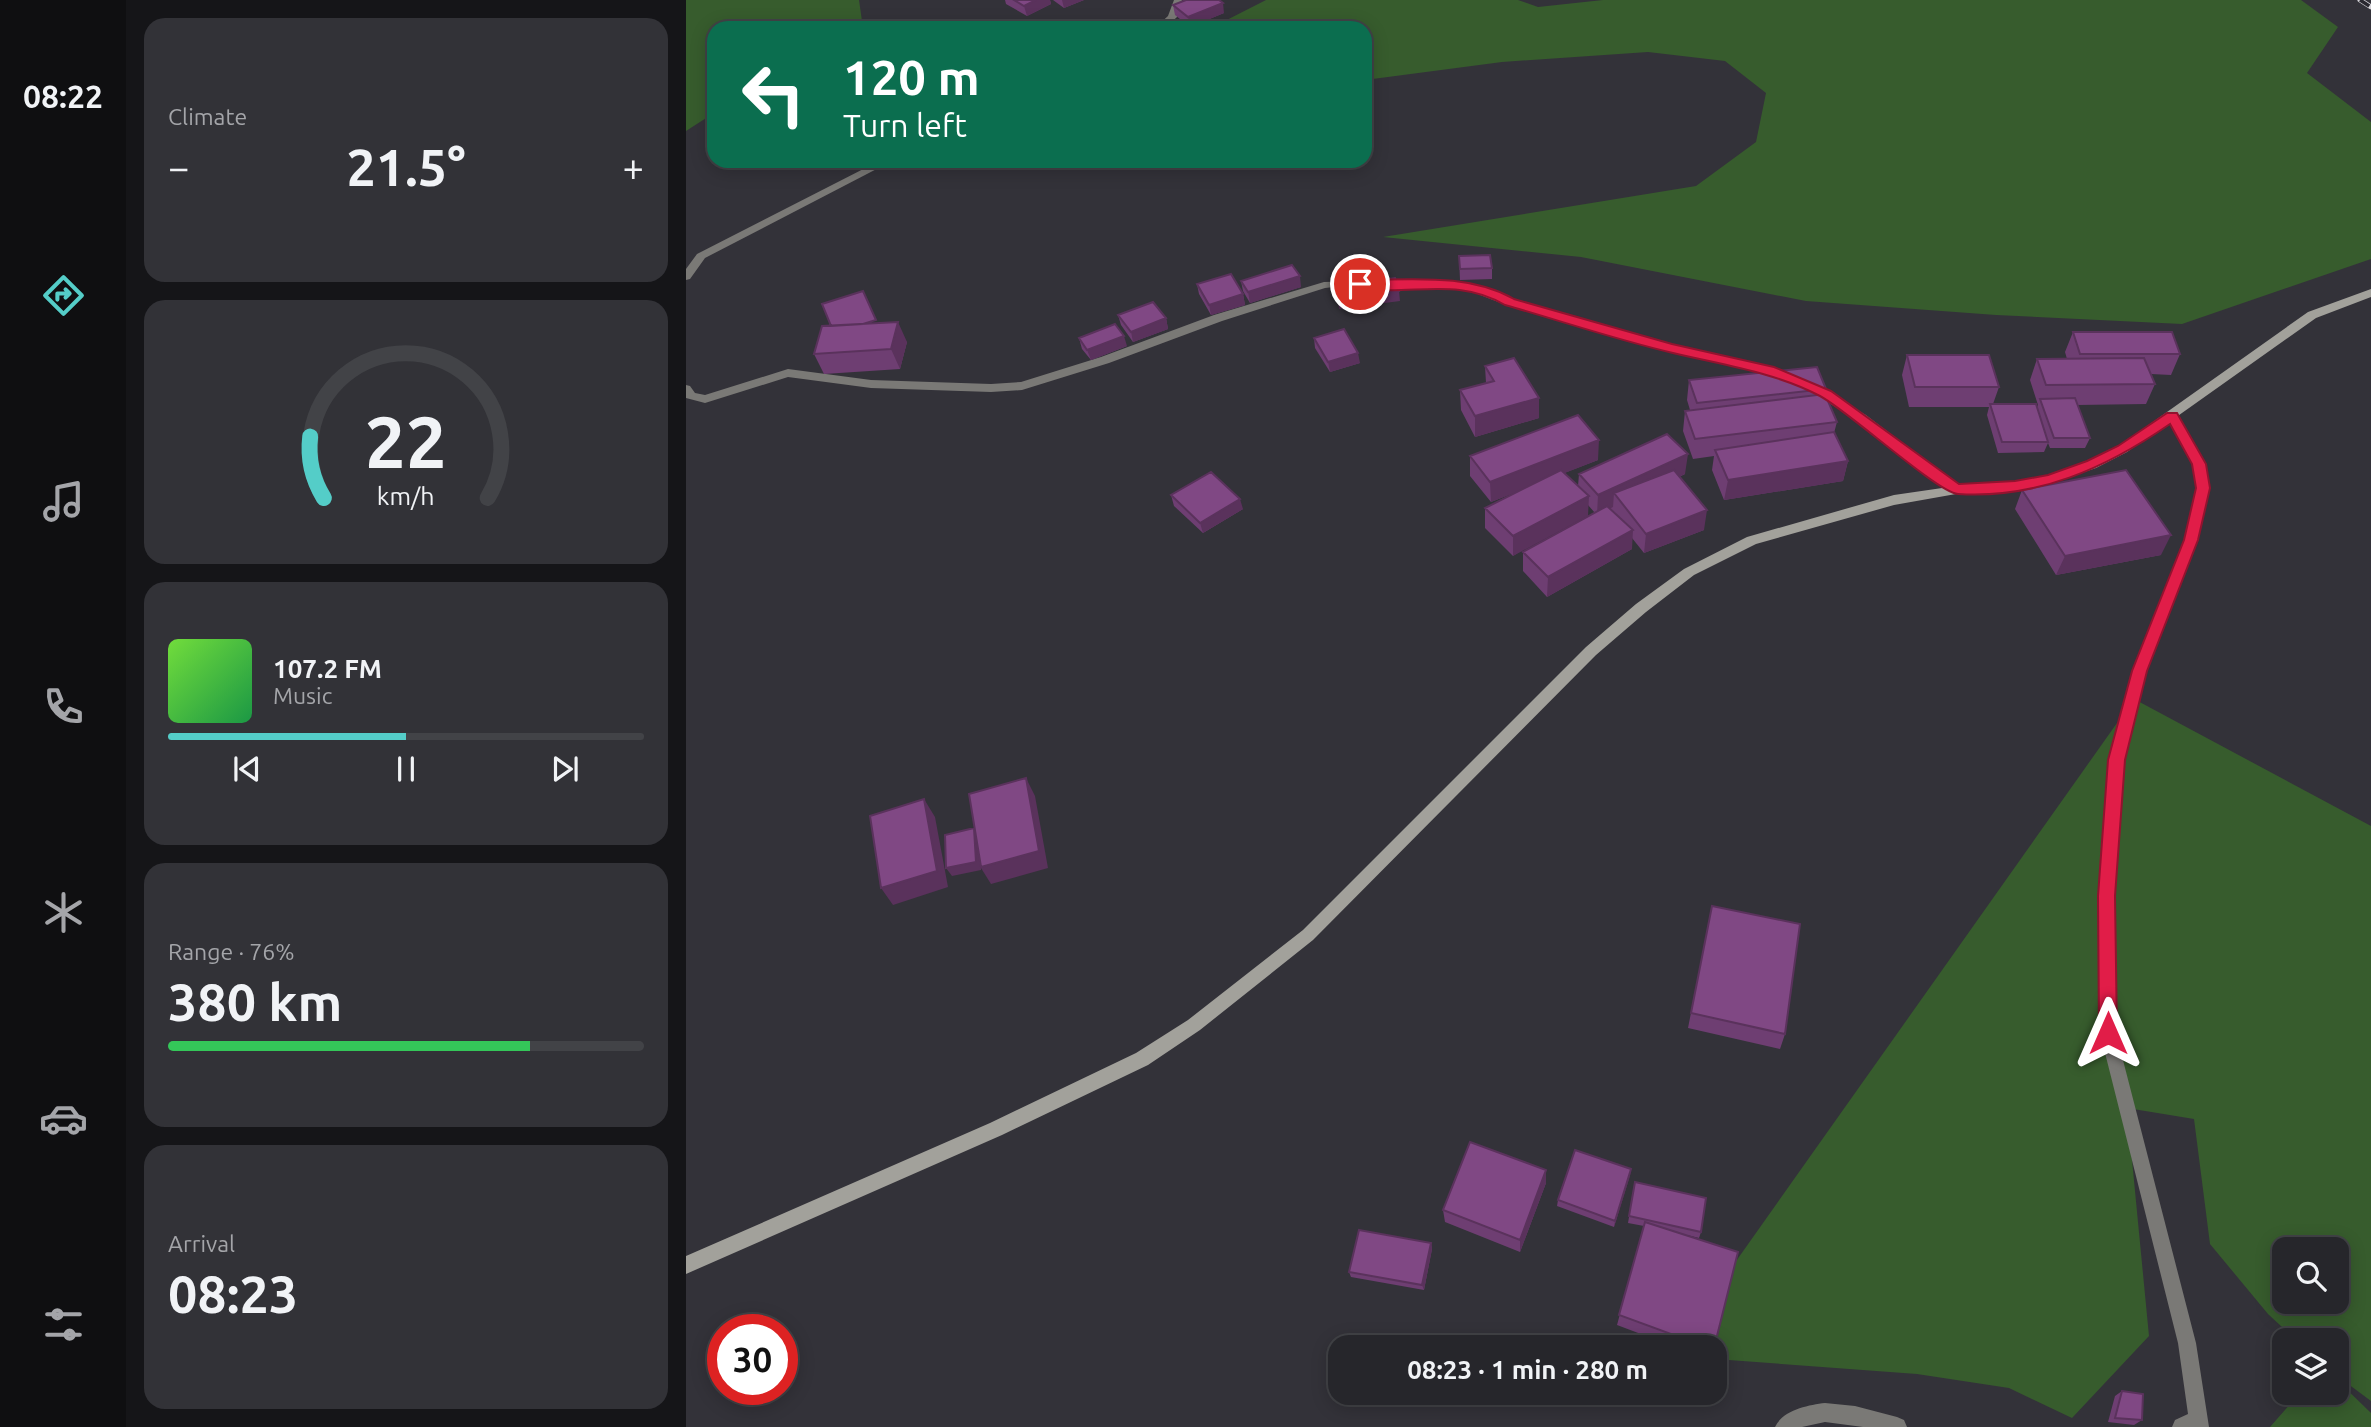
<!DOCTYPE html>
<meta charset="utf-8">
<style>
:root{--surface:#26262b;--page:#323237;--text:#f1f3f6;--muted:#a4a5a9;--line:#424347;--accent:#54cdc8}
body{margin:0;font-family:Ubuntu,sans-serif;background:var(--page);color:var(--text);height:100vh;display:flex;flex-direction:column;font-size:26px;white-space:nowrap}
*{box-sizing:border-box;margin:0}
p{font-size:23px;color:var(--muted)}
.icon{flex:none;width:38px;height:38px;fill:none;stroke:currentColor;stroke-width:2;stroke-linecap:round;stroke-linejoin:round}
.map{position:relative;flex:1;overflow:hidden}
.panel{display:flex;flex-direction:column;gap:18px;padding:18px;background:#151518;width:560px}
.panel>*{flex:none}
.guide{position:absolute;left:21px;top:21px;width:665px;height:147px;border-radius:21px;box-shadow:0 4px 18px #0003,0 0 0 2px var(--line);background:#0b6e4f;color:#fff;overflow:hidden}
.tools{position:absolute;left:1586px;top:1237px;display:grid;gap:14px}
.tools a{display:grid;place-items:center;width:77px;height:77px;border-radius:14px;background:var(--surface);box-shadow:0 4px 18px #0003,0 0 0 2px var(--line);font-size:35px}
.speed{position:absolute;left:21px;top:1314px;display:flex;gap:14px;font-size:35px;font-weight:700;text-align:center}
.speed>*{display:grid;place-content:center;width:91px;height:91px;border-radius:50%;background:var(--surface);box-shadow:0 4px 18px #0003,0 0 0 2px var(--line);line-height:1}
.speed .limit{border:10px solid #d22;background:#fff;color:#111}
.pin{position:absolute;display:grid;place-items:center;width:60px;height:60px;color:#fff;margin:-30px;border:4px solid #fff;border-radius:50%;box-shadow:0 2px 7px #0007}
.me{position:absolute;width:77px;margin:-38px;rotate:0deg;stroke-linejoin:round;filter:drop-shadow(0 0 5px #0008)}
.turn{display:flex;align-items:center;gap:24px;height:147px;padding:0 21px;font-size:32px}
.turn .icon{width:91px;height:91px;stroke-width:2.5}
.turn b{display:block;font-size:49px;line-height:60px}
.big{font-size:52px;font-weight:600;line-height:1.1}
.panel .widget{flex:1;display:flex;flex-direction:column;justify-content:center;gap:10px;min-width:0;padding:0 24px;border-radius:21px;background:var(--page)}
.panel .dial{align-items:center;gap:0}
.dial svg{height:182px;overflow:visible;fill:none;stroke:var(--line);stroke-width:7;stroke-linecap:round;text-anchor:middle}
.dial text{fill:var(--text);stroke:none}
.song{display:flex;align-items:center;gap:21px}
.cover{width:84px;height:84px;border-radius:10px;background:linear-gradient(135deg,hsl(100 70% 55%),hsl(140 70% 35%))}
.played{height:7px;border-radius:4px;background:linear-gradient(90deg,var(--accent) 50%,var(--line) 50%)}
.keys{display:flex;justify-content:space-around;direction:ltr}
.heat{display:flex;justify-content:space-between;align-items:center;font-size:38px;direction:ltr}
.charge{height:10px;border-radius:5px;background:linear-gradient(90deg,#34c759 76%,var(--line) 0)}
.trip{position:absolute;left:642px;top:1335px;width:399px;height:70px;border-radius:21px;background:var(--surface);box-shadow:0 4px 18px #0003,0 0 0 2px var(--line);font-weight:600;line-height:70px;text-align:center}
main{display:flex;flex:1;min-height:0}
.tabs{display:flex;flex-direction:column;width:126px;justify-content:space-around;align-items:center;background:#0f0f11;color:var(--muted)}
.tabs .icon{width:49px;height:49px}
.tabs .active{color:var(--accent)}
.tabs b{font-size:32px;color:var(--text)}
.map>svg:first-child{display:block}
.green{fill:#375c2d;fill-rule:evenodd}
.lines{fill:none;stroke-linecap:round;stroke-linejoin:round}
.street{fill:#7a7976;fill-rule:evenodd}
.secondary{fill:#a2a19b;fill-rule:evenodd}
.rail-casing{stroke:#d3d2d7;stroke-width:5}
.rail{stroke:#29282f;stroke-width:3.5;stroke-dasharray:11;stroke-linecap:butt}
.wall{fill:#6e3e72}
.shaded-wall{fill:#5a325c}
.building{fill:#804884;stroke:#5a325c;stroke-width:2}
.route{fill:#e11d48;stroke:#92132f;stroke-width:2}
</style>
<main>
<nav class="tabs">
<b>08:22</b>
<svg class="icon active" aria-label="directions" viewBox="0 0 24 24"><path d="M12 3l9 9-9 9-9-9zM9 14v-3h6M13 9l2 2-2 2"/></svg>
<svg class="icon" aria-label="music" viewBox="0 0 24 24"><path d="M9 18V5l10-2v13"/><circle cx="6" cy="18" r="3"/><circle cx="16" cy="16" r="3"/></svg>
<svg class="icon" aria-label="phone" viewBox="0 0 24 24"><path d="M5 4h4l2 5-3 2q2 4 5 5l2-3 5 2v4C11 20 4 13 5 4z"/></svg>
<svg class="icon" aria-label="climate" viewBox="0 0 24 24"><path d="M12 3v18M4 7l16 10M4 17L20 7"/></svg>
<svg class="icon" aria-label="car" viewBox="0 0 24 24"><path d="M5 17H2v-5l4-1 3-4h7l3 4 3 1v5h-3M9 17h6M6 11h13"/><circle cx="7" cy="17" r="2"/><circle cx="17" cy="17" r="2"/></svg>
<svg class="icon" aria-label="filters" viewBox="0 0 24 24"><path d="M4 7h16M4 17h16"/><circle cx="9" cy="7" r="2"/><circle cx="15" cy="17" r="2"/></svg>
</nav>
<section class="panel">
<div class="widget"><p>Climate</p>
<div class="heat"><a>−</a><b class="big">21.5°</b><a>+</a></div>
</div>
<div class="widget dial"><svg viewBox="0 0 100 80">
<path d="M14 69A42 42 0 1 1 86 69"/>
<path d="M14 69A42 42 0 0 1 8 42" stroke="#54cdc8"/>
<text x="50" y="56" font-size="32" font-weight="700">22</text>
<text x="50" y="72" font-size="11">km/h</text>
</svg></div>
<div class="widget">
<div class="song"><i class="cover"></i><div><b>107.2 FM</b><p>Music</p></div></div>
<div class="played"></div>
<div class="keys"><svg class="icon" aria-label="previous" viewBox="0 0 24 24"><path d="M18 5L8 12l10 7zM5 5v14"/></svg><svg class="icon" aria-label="pause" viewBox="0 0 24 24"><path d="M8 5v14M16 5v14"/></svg><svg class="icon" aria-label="next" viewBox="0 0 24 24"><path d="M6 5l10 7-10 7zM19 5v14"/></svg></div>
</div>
<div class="widget"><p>Range · 76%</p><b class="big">380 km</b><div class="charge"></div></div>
<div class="widget"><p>Arrival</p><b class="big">08:23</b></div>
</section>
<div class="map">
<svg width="1685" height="1427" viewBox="0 0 1685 1427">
<rect width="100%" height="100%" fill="#333239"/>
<path class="green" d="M0,0h173l3,21 -12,7h-136v85l-28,18z
M580,0h252l20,7 65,-7h698l37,27 -31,46 64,49v137l-189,65 -186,-9 -190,-14 -225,-44 -198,-20 313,-51 60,-44 10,-49 -41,-32 -77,-9 -146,10 -137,18v-52h-154z
M1448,699l237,127v575l-35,-26v-35h-40l-28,-26 -58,-70 -16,-125 -67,-11 22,228 -77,82 -63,-30 -92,-14 -202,-15v-11h-2l21,-84zM1598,1250h52v52h-52z
M1650,1379l35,34v14h-101l30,-34h36z"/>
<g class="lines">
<path class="street" d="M488,0h8l-5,17 -12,11h-10l13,-12z
M193,161h13l-187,97 -15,21 -4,1v-11l11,-15z
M743,279l42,5 24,7 19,8 159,45 96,22 25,9 2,3 -6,4 -24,-9 -98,-22 -162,-46 -36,-14 -41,-5h-86l-18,2 -103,33 -113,42 -87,27 -31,2 -120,-4 -83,-11 -83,26 -19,-5v-13l4,1 5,7 10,2 83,-26 83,11 120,4 30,-2 80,-25 113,-42 110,-33z
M1123,381l57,34 94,72 2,3 -2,3h-8l-94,-72 -53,-33 -2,-3z
M1486,412l4,1 29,52 4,23 -12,52 -50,131 -23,89 -9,136 1,137 80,310 13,84h-37l3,-7 13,-6 -10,-71 -78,-310 -1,-137 11,-136 23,-89 52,-131 12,-52 -4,-23 -27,-49z
M1139,1403l30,3 42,11 7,3 3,7h-44l-38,-5 -23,5h-27c8,-17 33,-22 50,-24z"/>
<path class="secondary" d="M1685,289v8l-55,21 -189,134 -31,16 -47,16 -34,6 -59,4 -62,11 -138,39 -62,31 -48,37 -50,43 -283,285 -113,90 -52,35 -146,70 -316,139v-18l304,-133 146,-70 52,-33 115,-90 283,-283 50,-43 48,-35 63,-32 147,-42 62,-9 59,-4 33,-6 40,-14 31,-16 189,-134z"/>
<g class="rail-casing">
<path id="rail" d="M1674,0l11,7"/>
</g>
<use href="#rail" class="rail"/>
</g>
<path class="wall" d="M319,0h45l1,4 -24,12 -21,-12z
M367,0h31l-20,8z
M487,5l51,8 -34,14 -15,-12z
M773,256l33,12v11l-32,1z
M555,281l60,6 -51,16 -7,-12z
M511,284l46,10 2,11 -34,10 -12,-21z
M432,315l48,3 2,11 -35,13 -12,-17z
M191,323l30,19 -7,27 -76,5 -10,-20z
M1387,332l107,22 -9,21 -20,-1 4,10 -9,20 -69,1 13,33 -5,10h-35l-2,-5 -4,9 -46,1 -11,-38 2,-8h-80l-7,-32 5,-20 92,32 -6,17 44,3 1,-2 -8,-25 7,-21h30l-2,-7z
M393,338l48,8 -36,14 -9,-11z
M628,338l46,25 -30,9 -15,-24z
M799,366l54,32v20l-64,19 -14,-27 -1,-20 26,-7z
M1003,380l137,9 -1,5 12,28 -3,11 14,28 -5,20 -119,19 -12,-30 2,-14 -21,3 -10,-28 2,-20 5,-1 -3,-10z
M784,456l128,4 -34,13 14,13 1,-12h106l-6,3 25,53 -60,23 -12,-15v11l-85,48 -24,-26v-19l72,-39 -7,-8 -75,51 -28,-28v-20l31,-16 -25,10 -21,-26z
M1336,490l139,65 -105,20 -41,-66z
M485,495l72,14 -40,24 -29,-27z
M1026,906l73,128 -5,15 -92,-21z
M945,1169l-17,58 -57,-21 1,-6z
M860,1170v13l-26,69 -75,-30 -2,-12z
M949,1182l66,50 -2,6 -12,-3 27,113h-36l-61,-23 27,-99 -16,-3z
M745,1243l1,6 -8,41 -73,-13 -2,-5z
M1436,1391l20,29 -8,5 -26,-3 7,-26z"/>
<path class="shaded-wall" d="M350,0h14l1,4 -24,12 -3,-10z
M376,0h22l-20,8z
M537,3l1,10 -34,14 -2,-10z
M614,276l1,11 -51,16 -2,-11z
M713,291l1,10 -61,8 -1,-10z
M557,294l2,11 -34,10 -2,-10z
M480,318l2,11 -35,13 -2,-10z
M212,322l9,20 -7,27 -9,-20z
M438,336l3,10 -36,14 -4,-10z
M672,353l2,10 -30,9 -2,-10z
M853,398v20l-64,19v-21z
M913,440l-1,20 -107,42 -1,-20z
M1002,454l-3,20 -63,29 -8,-10 -1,14 -16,8 1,-20z
M1162,461l-5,20 -119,19 4,-20z
M903,496l-1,20 -75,40v-20z
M554,499l3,10 -40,24 -3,-10z
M1021,510l-3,20 -60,23 2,-19z
M947,530l-1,19 -85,48 1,-20z
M1485,535l-10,20 -105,20 9,-19z
M340,778l9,18 13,72 -57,16 -10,-16v2l-29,6 -6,-8 28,-40z
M238,799l11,18 13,70 -55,18 -12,-17z
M945,1169l-1,7 -16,51 1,-6z
M860,1170v13l-26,69v-12z
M745,1243l1,6 -8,41 -2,-5z"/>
<path class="building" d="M328,0h22l-12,6z
M500,0h33l4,3 -35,14 -15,-12z
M804,255l2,13 -32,1 -1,-13z
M606,265l8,11 -52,16 -7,-11z
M545,274l12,20 -34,11 -12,-21z
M709,278l4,13 -61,8 -3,-13z
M177,291l13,29 -13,4 -32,2 -9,-22z
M467,302l13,16 -35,14 -13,-17z
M212,322l-7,27 -77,5 8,-28z
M429,324l9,12 -37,14 -8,-12z
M658,329l14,24 -30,9 -14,-24z
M1387,332h99l8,22h-100z
M1221,355h82l10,32h-84z
M828,358l25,40 -64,18 -15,-26 34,-9 -9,-15z
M1458,358l11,26 -109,1 -9,-26z
M1131,367l9,22 -129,14 -8,-23z
M1139,394l12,28 -142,17 -10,-28z
M1389,398l15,40h-36l-14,-39z
M1304,404h46l12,38h-46z
M892,415l21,25 -109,42 -20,-26z
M1148,432l14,29 -120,19 -13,-30z
M981,434l21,20 -90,41 -19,-21z
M875,470l28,26 -76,40 -28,-28z
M988,470l33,40 -61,24 -32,-41z
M1440,470l45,65 -106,21 -43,-66z
M525,472l29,27 -40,24 -29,-28z
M921,506l26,24 -85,47 -25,-25z
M340,778l13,73 -58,16 -12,-73z
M238,799l13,72 -56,17 -11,-72z
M288,828l2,34 -30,6 -1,-33z
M1026,906l88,18 -15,110 -94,-21z
M784,1142l76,28 -26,70 -77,-30z
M889,1150l56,19 -16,52 -57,-21z
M949,1182l71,16 -5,34 -72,-16z
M959,1222l93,30 -24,96h-5l-90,-33z
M673,1230l72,13 -9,42 -73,-13z
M1436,1391l21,3 -1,26 -27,-2z"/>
<path class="route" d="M674,280c52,0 108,-7 154,19l158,45 102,23 57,24 128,93 56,-3 33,-6 39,-14 31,-15 49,-33h10l29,51 4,24 -12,52 -51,131 -22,89 -10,136 2,137 -3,6 -6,3 -7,-3 -2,-6 -1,-137 10,-136 24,-89 52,-131 12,-52 -4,-24 -22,-40c-64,44 -132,75 -212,70 -20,-1 -111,-84 -138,-98 -46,-24 -97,-31 -147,-43 -56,-13 -112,-32 -168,-48 -51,-30 -97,-7 -149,-18v-6z"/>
</svg>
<div class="tools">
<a><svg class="icon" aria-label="search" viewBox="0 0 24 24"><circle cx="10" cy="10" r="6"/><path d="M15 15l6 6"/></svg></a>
<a><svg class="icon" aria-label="layers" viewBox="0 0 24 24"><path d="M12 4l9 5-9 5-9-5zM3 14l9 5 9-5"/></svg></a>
</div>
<div class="speed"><div class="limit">30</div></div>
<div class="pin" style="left:674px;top:284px;background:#d93025"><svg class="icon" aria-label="arrive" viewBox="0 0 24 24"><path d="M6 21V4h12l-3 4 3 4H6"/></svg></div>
<svg class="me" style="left:1422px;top:1033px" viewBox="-20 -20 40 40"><path d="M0-17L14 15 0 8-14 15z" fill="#e11d48" stroke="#fff" stroke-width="4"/></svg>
<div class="trip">08:23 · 1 min · 280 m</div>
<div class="guide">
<div class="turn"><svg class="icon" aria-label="left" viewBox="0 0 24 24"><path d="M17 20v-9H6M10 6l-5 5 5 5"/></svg><div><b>120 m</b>Turn left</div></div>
</div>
</div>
</main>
